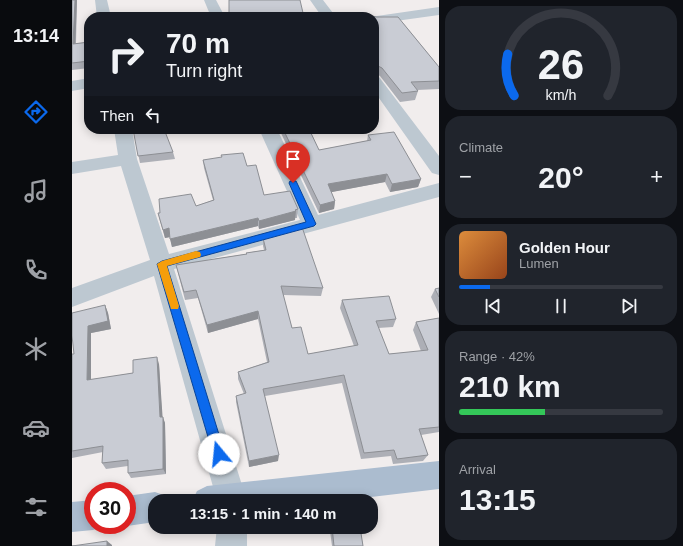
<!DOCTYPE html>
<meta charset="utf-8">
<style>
:root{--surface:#171b24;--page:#20242c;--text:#f1f3f6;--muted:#9ea1a6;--line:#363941;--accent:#0b69ed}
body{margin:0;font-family:Arial,sans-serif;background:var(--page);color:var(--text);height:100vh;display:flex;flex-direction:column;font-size:15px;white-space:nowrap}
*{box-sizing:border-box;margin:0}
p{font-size:13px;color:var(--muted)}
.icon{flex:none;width:22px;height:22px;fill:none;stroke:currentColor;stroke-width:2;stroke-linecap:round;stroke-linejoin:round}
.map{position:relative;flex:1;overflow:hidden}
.panel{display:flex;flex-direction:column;gap:6px;padding:6px;background:#0d0f14;width:244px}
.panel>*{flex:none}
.top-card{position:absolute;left:12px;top:12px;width:295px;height:122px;border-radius:16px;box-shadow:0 2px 10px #0003;background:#171b24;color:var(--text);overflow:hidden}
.speed{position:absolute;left:12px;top:482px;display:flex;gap:8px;font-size:20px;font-weight:700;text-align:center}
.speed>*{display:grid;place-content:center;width:52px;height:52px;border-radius:50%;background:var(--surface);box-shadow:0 2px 10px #0003;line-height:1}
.speed .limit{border:6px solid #d22;background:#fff;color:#111}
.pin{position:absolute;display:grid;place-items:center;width:34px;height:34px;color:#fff;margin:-41px -17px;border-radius:50% 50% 50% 0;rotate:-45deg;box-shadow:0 0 4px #0007}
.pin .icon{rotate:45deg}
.me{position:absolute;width:44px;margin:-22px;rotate:343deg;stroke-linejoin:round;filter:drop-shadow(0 0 3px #0008)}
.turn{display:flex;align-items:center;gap:14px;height:84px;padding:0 16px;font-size:18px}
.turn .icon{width:52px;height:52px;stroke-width:2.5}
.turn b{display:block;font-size:28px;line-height:34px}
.then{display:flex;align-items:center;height:38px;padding:0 16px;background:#0003;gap:8px;font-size:15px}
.big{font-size:30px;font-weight:600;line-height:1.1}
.panel .tile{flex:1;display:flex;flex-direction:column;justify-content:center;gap:6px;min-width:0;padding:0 14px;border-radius:16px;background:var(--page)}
.panel .dial{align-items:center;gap:0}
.dial svg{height:104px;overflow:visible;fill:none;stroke:var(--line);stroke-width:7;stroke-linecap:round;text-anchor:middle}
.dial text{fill:var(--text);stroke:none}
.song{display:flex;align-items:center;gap:12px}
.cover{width:48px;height:48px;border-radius:6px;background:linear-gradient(135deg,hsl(30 70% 55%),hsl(20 70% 35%))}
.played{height:4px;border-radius:2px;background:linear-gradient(90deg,var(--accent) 15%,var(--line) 15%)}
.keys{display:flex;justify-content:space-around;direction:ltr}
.heat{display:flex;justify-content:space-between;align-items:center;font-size:22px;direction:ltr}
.charge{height:6px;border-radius:3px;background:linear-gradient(90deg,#34c759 42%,var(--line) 0)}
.trip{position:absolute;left:76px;top:494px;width:230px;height:40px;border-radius:16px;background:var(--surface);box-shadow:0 2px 10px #0003;font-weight:600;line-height:40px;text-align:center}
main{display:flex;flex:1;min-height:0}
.dock{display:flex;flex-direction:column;width:72px;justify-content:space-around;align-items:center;background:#090b0e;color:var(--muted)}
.dock .icon{width:28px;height:28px}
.dock .on{color:var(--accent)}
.dock b{font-size:18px;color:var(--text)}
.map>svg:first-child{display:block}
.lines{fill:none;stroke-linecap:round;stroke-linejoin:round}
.minor{fill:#bdc8d1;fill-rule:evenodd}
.major{fill:#abbccf;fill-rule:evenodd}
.wall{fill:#adafb6}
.shaded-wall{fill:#8d8f94}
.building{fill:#c9ccd4;stroke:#8d8f94}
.route{fill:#0b69ed;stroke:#07449a}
.slow{fill:#f59e0b}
</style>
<main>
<nav class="dock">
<b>13:14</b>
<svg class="icon on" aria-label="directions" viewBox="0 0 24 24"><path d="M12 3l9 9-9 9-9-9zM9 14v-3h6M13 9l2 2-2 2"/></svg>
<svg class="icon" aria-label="music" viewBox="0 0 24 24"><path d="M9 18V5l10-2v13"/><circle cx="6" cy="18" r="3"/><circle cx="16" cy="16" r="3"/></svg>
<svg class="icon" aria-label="phone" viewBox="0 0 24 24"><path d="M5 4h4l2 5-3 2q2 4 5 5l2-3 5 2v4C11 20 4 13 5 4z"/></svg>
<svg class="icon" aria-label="climate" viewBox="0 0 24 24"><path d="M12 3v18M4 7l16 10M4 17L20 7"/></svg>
<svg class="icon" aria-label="car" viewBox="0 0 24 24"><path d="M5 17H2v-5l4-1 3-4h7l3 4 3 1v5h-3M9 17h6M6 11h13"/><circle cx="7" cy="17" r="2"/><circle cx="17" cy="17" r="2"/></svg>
<svg class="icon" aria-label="filters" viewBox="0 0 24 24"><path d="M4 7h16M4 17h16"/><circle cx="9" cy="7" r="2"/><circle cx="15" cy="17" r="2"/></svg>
</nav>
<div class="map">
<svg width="367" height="546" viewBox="0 0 367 546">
<rect width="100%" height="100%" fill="#f1eded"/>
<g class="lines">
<path class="minor" d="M23,0h12l4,17h-14z
M132,0h12l9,17h-14z
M238,0h13l13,17h-14z
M367,7v8l-65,9v-7h-4z
M302,75l5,2 60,79v19l-7,-2 -58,-82z
M17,78v10l-17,3v-10z
M42,129h18l5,30 32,95 131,-34 -41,-91h18l41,86 121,-32v14l-265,72 73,232h-30l-63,-225 -82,31v-19l78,-28 -29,-94 -49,8v-12l46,-7z
M145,527h30v19h-32z"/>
<path class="major" d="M367,461v28l-102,12h-145l5,-10 10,-5z
M83,492l11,4 1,5h-12v21l-28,4 -2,-1h2v-29z
M21,500v25l11,1 -11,4 -21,2v-30z"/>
</g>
<path class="wall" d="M0,0h5l-1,44 13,-2v26l-17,2z
M157,0l74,13 -1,4h-73z
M298,15l6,2h22l41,50v22l-22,1 1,1 -3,9 -15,2 -20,-26 -6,-3v-56h-4z
M61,129l40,23 2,7 -35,4z
M207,129h30l10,21 48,-9 1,-6 53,44 -3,8 -28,5 -5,-10 -54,10 4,9 -1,8 -15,4z
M131,160l44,6 17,29 34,14 -1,9h-2v2l-36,9 -1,-3 -86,21 -2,-10 -5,1 -5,-17 -2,-8 38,-7 17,-6 -9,-32z
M191,238l60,50 -2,8 -38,-1 9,33 16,26 46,-8 -14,-38 2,-8 54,19 -3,8 -15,1 11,26 32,-3 -8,-21 3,-8 23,-4v114l-18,3 7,20 -5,6 -30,3 -2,-8 -30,3 -19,-76 -77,13 13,65 -29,6 -13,-65v-6l8,-2 -6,-15v-7l29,-10 -9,-43 -50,14 -10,-35 -13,2 -7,-27 -2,-8 70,-11v-1l18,-3 -1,-4z
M367,288v26l-8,-17 4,-8z
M33,305l3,8 3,16 -20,4v47l42,-7 26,-9 3,53 3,6 1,51 -35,4 -3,-5v-7l-22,3 -4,-6 1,-11 -31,6v-104h2z
M260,527h28l3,19h-31l-2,-15z"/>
<path class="shaded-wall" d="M3,0h2l-2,51 -2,-7z
M315,174l-2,8 -58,11 1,-9z
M349,179l-3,8 -28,5 2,-8z
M263,201l-1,8 -15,4 1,-8z
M224,211l-1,9 -36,9v-8z
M186,218v8l-86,21 -2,-8z
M97,228l1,9 -5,1 -2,-8z
M33,305l3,8 3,16 -20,4v54l-4,-7 1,-54z
M186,311v8l-50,14 -1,-8z
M85,357l2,7 4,59 -3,-6z
M91,417l2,6 1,51 -3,-5z
M207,455l-1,6 -29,6v-6z
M35,541l5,4v1h-5z"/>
<path class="building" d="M0,0h3l-2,44 16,-2v19l-17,2z
M157,0h71l3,13h-10l2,4h-39l-1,-3h-26z
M298,15l6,2h22l41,50v14l-28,1 7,9 -16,2 -20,-25 -6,-3 -2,-3v-45h-2z
M61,129h31l9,23 -35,4z
M211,129h26l10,21 52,-10 -3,-5 26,-3 27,47 -29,5 -5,-10 -59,10 7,17 -15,4z
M171,153l4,13 9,-1 8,30 26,-4 8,18 -3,1 1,1 -37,10 -1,-3 -88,21 -1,-11 -6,2 -5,-17h2l-1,-14 32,-5 5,12 18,-6 -11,-40 19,-3 -1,-2z
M230,227l21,61 -42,-2 11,42 9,-1 7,27 50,-9 -16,-45 47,-4 7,23 -20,2 13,33 39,-4 -12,-28 23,-4v109l-20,2 9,26 -31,4 -3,-9 -30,3 -20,-78 -81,14 16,66 -30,6 -13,-65 10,-3 -8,-21 31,-10 -11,-51 -51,14 -11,-35 -12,2 -8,-27 71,-11 -1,-1 20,-3 -3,-12z
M367,288v9l-4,-8z
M33,305l3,16 -20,5 -1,54 46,-7v-13l24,-3 3,60h3v52l-35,4v-13l-26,3 1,-17 -31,5v-97h2l-2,-18v-23z
M260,527h28l3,19h-29z
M35,541v5h-35z"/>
<path class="route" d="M218,181h6l1,2 19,41 -2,2 -147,40 58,188 -2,4 -4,2 -4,-2 -2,-4 -56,-190 5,-3 144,-39 -17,-39z"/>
<path class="slow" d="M124,251l4,1 1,3 -1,2 -33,9 12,40 -1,3h-7l-14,-45 5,-3z"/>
</svg>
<div class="speed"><div class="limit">30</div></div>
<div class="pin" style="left:221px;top:183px;background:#d93025"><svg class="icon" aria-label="arrive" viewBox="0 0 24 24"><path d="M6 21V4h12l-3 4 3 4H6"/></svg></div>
<svg class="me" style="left:147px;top:454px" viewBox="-20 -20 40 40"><circle r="19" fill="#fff"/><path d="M0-13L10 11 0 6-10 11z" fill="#0b69ed"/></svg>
<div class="trip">13:15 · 1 min · 140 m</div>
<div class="top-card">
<div class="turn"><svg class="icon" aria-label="right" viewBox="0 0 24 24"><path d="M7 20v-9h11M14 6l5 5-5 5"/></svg><div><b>70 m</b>Turn right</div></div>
<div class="then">Then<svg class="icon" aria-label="left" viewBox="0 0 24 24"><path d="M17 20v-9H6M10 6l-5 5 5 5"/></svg></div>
</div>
</div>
<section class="panel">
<div class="tile dial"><svg viewBox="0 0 100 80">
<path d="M14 69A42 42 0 1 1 86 69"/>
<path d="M14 69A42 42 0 0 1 9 37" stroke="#0b69ed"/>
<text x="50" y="56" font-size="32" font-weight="700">26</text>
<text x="50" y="72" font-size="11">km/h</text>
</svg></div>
<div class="tile"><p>Climate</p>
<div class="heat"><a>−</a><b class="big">20°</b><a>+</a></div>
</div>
<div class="tile">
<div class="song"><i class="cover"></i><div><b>Golden Hour</b><p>Lumen</p></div></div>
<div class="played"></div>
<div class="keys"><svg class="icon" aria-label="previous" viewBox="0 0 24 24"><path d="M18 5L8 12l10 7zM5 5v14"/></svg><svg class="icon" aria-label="pause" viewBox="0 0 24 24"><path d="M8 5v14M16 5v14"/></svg><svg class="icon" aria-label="next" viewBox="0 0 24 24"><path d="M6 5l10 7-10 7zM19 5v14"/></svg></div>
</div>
<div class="tile"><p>Range · 42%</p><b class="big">210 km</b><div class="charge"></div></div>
<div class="tile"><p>Arrival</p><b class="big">13:15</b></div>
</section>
</main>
